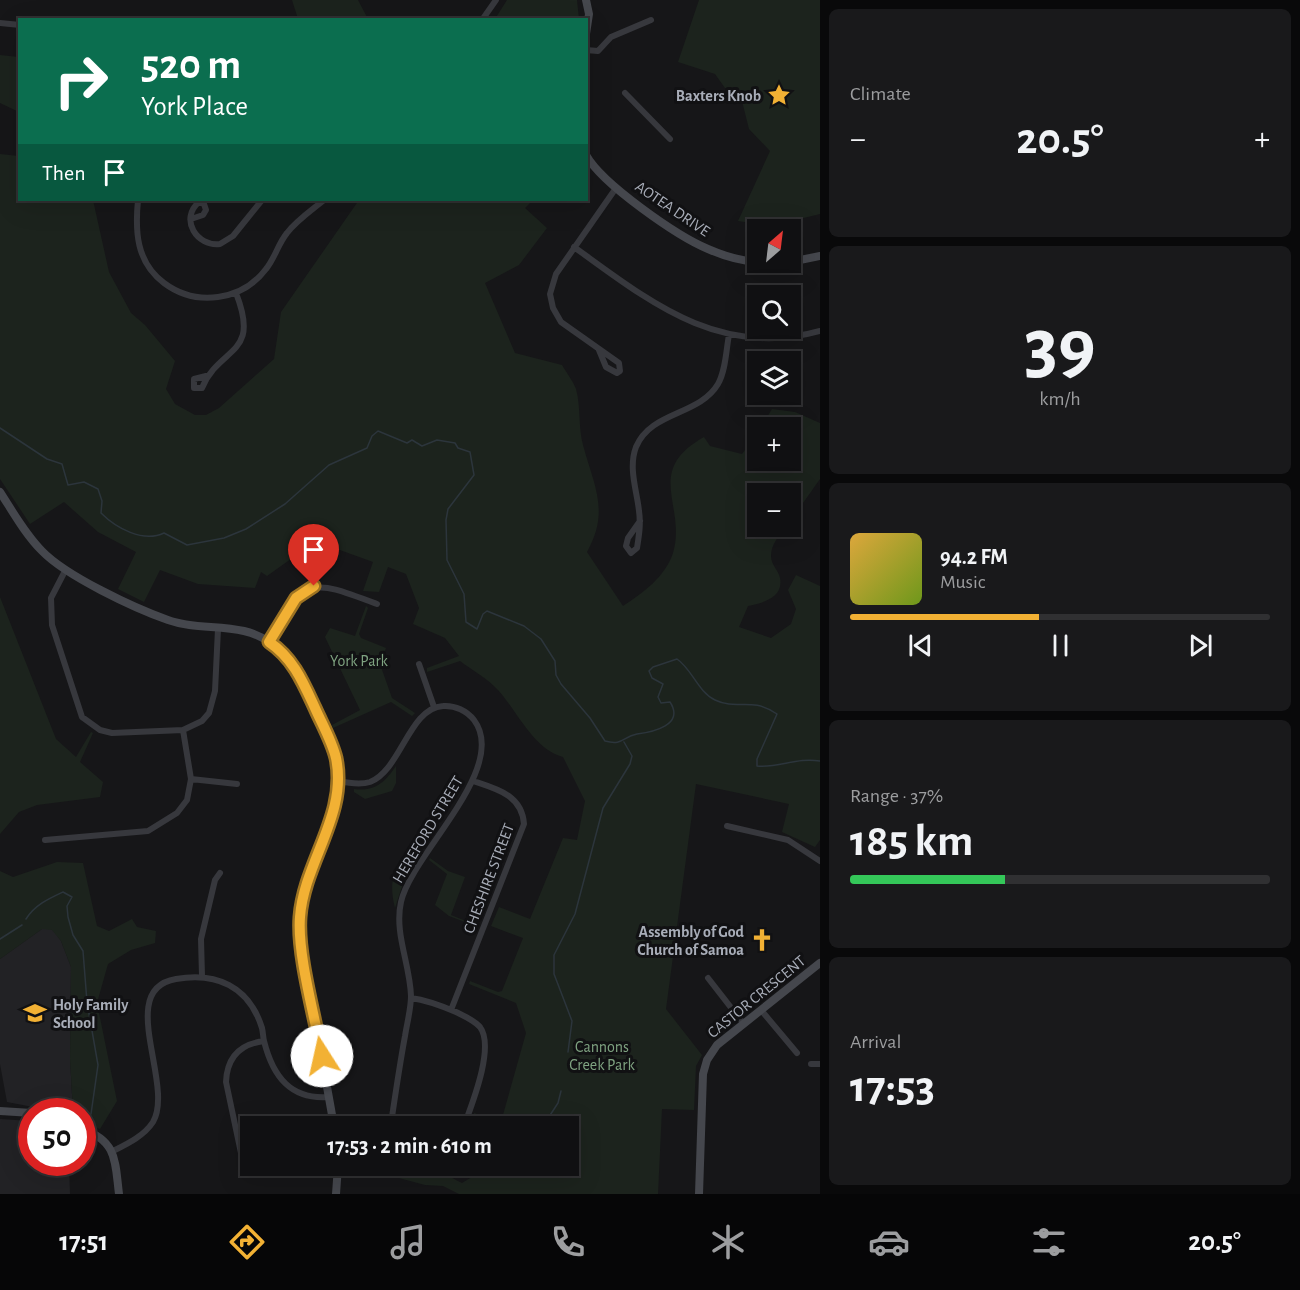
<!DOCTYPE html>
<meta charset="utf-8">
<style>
:root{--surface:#101012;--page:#19191b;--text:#f1f3f6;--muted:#9c9d9f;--line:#303032;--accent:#f2b134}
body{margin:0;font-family:"Alegreya Sans",sans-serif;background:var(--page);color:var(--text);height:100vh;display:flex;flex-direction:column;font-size:22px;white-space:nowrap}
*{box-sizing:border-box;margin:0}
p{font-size:20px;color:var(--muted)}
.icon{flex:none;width:33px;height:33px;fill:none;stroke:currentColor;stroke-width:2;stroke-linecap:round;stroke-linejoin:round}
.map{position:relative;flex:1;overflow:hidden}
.side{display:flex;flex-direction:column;gap:9px;padding:9px;background:#09090a;width:480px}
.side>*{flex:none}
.top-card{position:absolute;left:18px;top:18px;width:570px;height:183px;border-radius:0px;box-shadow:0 6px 24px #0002,0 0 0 2px var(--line);background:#0b6e4f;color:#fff;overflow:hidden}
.needle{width:39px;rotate:28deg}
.fabs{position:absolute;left:747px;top:219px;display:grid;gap:12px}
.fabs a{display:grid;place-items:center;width:54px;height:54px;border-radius:0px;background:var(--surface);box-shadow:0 6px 24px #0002,0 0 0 2px var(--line);font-size:30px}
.speed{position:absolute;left:18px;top:1098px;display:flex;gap:12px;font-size:30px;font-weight:700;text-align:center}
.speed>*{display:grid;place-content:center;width:78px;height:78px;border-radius:50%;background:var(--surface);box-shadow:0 6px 24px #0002,0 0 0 2px var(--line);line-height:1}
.speed .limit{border:9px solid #d22;background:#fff;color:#111}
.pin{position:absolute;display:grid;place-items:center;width:51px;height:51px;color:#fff;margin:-62px -26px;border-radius:50% 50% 50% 0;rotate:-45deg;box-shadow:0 0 6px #0007}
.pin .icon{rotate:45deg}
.me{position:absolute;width:66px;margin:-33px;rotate:350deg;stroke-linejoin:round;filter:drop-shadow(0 0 4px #0008)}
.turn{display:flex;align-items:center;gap:21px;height:126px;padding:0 24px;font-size:27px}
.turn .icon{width:78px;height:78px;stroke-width:2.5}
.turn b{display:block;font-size:42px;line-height:51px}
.then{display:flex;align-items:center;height:57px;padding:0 24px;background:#0003;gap:12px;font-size:22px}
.big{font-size:45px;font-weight:600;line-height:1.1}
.side .tile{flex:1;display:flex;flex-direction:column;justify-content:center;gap:9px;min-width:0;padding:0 21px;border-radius:9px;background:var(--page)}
.side .dial{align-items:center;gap:0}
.dial b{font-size:78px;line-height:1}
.song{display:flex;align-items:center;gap:18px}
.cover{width:72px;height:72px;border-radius:9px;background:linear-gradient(135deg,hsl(40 70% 55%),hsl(80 70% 35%))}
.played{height:6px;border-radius:3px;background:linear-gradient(90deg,var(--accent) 45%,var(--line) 45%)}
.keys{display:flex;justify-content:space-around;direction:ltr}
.heat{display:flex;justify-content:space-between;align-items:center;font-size:33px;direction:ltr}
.charge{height:9px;border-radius:4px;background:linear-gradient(90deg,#34c759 37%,var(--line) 0)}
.trip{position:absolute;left:240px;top:1116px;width:339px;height:60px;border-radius:0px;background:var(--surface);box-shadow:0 6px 24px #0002,0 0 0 2px var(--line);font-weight:600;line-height:60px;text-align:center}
.tabs{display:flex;height:96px;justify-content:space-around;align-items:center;background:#060607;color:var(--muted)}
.tabs .icon{width:42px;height:42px}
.tabs .active{color:var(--accent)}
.tabs b{font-size:27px;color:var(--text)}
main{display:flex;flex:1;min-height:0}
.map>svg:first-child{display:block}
.built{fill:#222225}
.green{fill:#1c231d}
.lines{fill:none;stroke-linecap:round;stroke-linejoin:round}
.stream{stroke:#2c353c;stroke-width:1.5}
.street{stroke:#37383d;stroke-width:6}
.secondary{stroke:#45474d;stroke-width:8}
.route-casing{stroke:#9d7322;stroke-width:15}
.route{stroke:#f2b134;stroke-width:10}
.labels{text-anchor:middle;stroke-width:6;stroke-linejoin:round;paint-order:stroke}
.poi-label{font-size:16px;font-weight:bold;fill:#a8adb8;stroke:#111113;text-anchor:end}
.street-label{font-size:16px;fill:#a8adb8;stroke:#111113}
.park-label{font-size:16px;fill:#7fa381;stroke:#111113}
</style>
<main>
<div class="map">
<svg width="820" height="1194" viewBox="0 0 820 1194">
<rect width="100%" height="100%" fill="#161618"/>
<path class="built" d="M42,929h10l9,12 10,26 -1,92 3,52h-19l-47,-9 -7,-38v-105z
M0,1119l31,2 1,41 37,1 1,31h-70z"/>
<path class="green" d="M292,0h66l10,19h-70z
M507,0h70l2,19h-84z
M699,0h121v214l-49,12 -33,-5 32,-70 -21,-22 -10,-40 -14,-1 -10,-14 -37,-12z
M0,55l19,2v55l-19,-9z
M0,154l19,2 1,44h73l16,72 22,41 14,12 30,36 -9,28 9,15 20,11h11l13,-7 55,-49 7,-47 78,-112h174l-8,8 22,20 -28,37 -34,18 30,70 47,12c4,7 11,16 14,24 5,18 2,38 7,56 11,41 27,66 4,107l36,54c20,-13 42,-29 50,-53 14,-47 -30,-82 31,-116l6,9 32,8 15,-20 1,26h32v-32l-29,-1 11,-18 23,3 25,11v56l-29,41 -1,-26h-32v32l28,1c-7,9 -15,17 -15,29 0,9 8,15 9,22 4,20 -18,25 -32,28l-9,21 32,11 20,-14 5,-15 -8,-19 8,-15 24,11v254l-5,7 -33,-15 7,-28 -93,-20 -30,225 36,46 -6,11 -2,44 -32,-1 -4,85h-199l-16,-8 -18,-1 -41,-11 -1,-8h5l6,9c32,-17 37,-7 68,8l28,-17h78v-40h-70l-24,-9v-4l27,9 25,-89 -10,-30 -47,-19 1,-3 28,11 4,-1 21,-53 -32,-12 8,-19 31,12 33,-81 14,2 8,-39 -22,-44c-29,-7 -46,-46 -65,-67 -10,-11 -26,-20 -38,-29l-33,11v-4l32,-12 -14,-18 -32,-14 6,-16 -13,-34 -18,-7 -9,25 -16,-1 10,-29 -47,-17 -31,11 -28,20 -6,-4 -6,16 -57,-4 -38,-14 -16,32 -26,-13 18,-37 -38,-20 -34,-30 -34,22 -30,-45z
M0,597l56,142 20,18 15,-25 2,1 -13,29 23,20 -3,15 -63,8 -18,7 -19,22z
M366,606l2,2 -9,26 2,4 25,10 -6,16 12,34 23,15 -3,3 -21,-14 -58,26 -1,-3 28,-15 -35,-73 5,-9 25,8z
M396,766v17l-4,8 -27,8 -11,-7v-3c21,3 31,-7 42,-23z
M425,844l-20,33 -10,31c-9,-36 4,-43 30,-64z
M430,858l18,13 17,6 -14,38 27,11v1l-29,-11 -14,-11 12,-31 -18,-14z
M57,862l26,1 14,63 12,5 23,-12 5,8 19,4 -1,12 -24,7 -23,14 -11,39 20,98 -17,28 -17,-6 -1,-11 -9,-1 -3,-52 1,-92 -10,-26 -9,-11 -10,-1 -42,30v-88l13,6z"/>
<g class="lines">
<path class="stream" d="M0,428l47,31 15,5 6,21 16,-3 14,7 4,12 -1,12c15,15 42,30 63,20l23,12 37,-7 22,-9 39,-25 44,-39 38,-17 5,-12 6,-5 29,12 5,-3 10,6 15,-6 18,3 3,5 12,4 4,23 -26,34 -2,11 1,40 17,34 2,28 11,7 6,-15 4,-3 37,15 17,13 14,22 1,14 5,9 29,34 15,23c18,5 17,-4 32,-7 16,-2 48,-9 33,-32l-9,1 -3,-6 5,-13 -11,-6 -3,-7 4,-4 24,-8c15,10 21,33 38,41 23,11 35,-4 62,14l-20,45v7c22,2 40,-9 63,-5
M26,919c9,-14 22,-20 37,-27l9,5 -5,9 1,11 5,18 10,16 4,51 11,63 -7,49
M0,939l22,-14
M568,1052l4,-31 -18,-47v-19l21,-41 28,-106 27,-44 2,-8 -8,-14
M543,1126l15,-23 3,-12
M522,1168v-2"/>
<path class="street" d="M482,20l14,-20
M0,23l20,2
M586,50l12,1 13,-14 40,-17
M625,93l45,46
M138,200c-3,31 -2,62 26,83 32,24 78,18 102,-14 9,-11 12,-25 21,-36 10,-13 25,-23 37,-33
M191,219l12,-4 3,-5 -2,-6 -5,-2c-20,17 -2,45 21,42l13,-8 29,-36
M574,247c76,55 146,112 246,84
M599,350l7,17 11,6 3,-2 -1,-8 -58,-41 -8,-14 -3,-14 6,-20 60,-86
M206,376l-12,3v9h8c18,-43 59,-31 34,-95
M640,521l-12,17 -2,8 5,7 6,-5c2,-12 4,-24 2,-37 -2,-20 -11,-43 -3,-64 15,-36 63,-31 82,-63 8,-14 8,-34 11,-49
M65,571l-14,27 1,27 30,92 18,13 12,3 71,-3 19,-9 7,-8 6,-22 3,-62
M269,642c38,-65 39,-64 108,-38
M419,664l15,43
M191,779l46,5
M338,781c10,2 22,4 32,1 31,-12 39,-74 73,-76 12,-1 24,5 31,14 36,48 -63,135 -73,182 -7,31 9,62 10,94 0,13 -4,27 -6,40 -5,27 -9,54 -13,81l-4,9
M727,826l61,14 32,21
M45,840l103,-9 29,-18 10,-13 4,-21 -8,-49
M202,976l-1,-37 14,-59 5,-7
M708,978l35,45
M411,998c15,2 31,8 45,14 8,4 18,8 24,15 15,20 -8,77 -16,99
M451,1010l73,-186c-2,-29 -27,-35 -51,-43
M761,1010l36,43
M811,1064h9
M113,1151c14,-7 31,-15 40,-29 22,-38 -38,-133 23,-143 40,-7 73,7 86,49 1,4 1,9 2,13 9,36 27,59 65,56
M245,1172l-19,-90c1,-25 14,-38 38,-41"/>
<path class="secondary" d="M586,0l3,14 -3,20
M586,155c16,29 91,81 122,94 16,7 32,12 50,13
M761,262h23
M790,262l30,-6
M0,492c13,20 25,42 42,59 24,25 92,57 126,69 25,9 51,5 76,11 43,10 58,49 75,85 6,15 15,30 18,46 7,49 -23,90 -34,135 -4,17 -3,33 -1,50l32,179
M0,1111l32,2
M82,1129c36,12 33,34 37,65
M336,1194l2,-28
M699,1194l4,-120 4,-14 10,-15 103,-82"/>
</g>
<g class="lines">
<g class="route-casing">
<path id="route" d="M314,586l-18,12 -27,44c24,16 34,40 46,66 7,16 17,33 21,50 12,57 -32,104 -36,159 -3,37 15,100 22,139"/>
</g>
<use href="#route" class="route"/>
</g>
<defs>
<g id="sight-bare" transform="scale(1.8)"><path d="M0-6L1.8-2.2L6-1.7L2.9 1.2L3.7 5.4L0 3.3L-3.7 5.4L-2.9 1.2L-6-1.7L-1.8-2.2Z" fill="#f2b134" stroke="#111113" stroke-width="2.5" paint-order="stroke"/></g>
<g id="church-bare" transform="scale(1.8)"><path d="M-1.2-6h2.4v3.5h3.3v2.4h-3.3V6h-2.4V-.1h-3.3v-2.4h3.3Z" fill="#f2b134" stroke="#111113" stroke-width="2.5" paint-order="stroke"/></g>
<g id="school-bare" transform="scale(1.8)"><path d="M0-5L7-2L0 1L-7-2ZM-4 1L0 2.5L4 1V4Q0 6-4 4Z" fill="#f2b134" stroke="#111113" stroke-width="2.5" paint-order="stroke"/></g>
</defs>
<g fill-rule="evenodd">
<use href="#sight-bare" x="779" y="95"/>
<use href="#church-bare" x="762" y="940"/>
<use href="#school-bare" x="35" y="1013"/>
</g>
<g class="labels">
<g class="poi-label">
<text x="761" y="101">Baxters Knob</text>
<text x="744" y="937">Assembly of God<tspan x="744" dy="18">Church of Samoa</tspan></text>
<text x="53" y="1010" text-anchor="start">Holy Family<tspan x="53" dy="18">School</tspan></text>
</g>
<g class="street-label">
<text transform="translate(673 208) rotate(34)" y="6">AOTEA DRIVE</text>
<text transform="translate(427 829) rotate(-59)" y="6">HEREFORD STREET</text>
<text transform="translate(488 878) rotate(-69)" y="6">CHESHIRE STREET</text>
<text transform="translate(756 996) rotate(-39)" y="6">CASTOR CRESCENT</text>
</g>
<g class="park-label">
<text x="359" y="666">York Park</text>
<text x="602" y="1052">Cannons<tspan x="602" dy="18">Creek Park</tspan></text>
</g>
</g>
</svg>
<div class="fabs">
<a><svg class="needle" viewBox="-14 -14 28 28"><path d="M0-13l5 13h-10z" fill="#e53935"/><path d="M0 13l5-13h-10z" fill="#9c9d9f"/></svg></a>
<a><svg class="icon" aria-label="search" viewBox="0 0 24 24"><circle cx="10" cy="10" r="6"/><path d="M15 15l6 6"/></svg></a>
<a><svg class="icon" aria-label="layers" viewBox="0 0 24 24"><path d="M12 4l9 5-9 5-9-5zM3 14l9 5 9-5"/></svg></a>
<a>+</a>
<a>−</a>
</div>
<div class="speed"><div class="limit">50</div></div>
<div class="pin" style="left:314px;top:586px;background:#d93025"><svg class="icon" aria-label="arrive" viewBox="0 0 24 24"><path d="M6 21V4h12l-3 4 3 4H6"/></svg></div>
<svg class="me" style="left:322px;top:1056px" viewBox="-20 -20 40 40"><circle r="19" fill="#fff"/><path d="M0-13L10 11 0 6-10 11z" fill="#f2b134"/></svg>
<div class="trip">17:53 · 2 min · 610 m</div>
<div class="top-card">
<div class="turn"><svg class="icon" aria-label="right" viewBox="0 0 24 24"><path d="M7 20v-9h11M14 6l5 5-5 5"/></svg><div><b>520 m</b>York Place</div></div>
<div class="then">Then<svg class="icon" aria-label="arrive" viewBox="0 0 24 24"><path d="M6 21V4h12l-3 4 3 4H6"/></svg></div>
</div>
</div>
<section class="side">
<div class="tile"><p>Climate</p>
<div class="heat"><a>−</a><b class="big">20.5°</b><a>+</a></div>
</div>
<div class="tile dial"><b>39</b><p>km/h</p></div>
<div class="tile">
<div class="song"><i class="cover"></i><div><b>94.2 FM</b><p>Music</p></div></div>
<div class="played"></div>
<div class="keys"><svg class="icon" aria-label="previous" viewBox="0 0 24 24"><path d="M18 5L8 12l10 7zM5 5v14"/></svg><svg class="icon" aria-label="pause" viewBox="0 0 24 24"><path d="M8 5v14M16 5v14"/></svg><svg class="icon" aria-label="next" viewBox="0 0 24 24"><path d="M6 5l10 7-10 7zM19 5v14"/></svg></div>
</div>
<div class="tile"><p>Range · 37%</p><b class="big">185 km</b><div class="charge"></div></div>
<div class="tile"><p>Arrival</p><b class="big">17:53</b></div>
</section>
</main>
<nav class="tabs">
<b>17:51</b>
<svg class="icon active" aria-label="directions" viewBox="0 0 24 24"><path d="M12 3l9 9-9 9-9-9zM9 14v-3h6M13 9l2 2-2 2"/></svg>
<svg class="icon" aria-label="music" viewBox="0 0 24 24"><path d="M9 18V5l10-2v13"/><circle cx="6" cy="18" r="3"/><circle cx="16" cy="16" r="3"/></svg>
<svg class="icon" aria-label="phone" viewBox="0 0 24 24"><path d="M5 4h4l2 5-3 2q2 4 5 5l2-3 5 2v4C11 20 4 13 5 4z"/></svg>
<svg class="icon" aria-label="climate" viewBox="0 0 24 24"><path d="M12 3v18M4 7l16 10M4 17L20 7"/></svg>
<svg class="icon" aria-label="car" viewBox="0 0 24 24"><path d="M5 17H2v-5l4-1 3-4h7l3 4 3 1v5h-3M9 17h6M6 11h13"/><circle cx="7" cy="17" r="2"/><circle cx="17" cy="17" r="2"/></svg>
<svg class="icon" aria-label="filters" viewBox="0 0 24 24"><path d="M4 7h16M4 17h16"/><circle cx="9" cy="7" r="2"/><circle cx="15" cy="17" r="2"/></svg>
<b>20.5°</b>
</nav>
